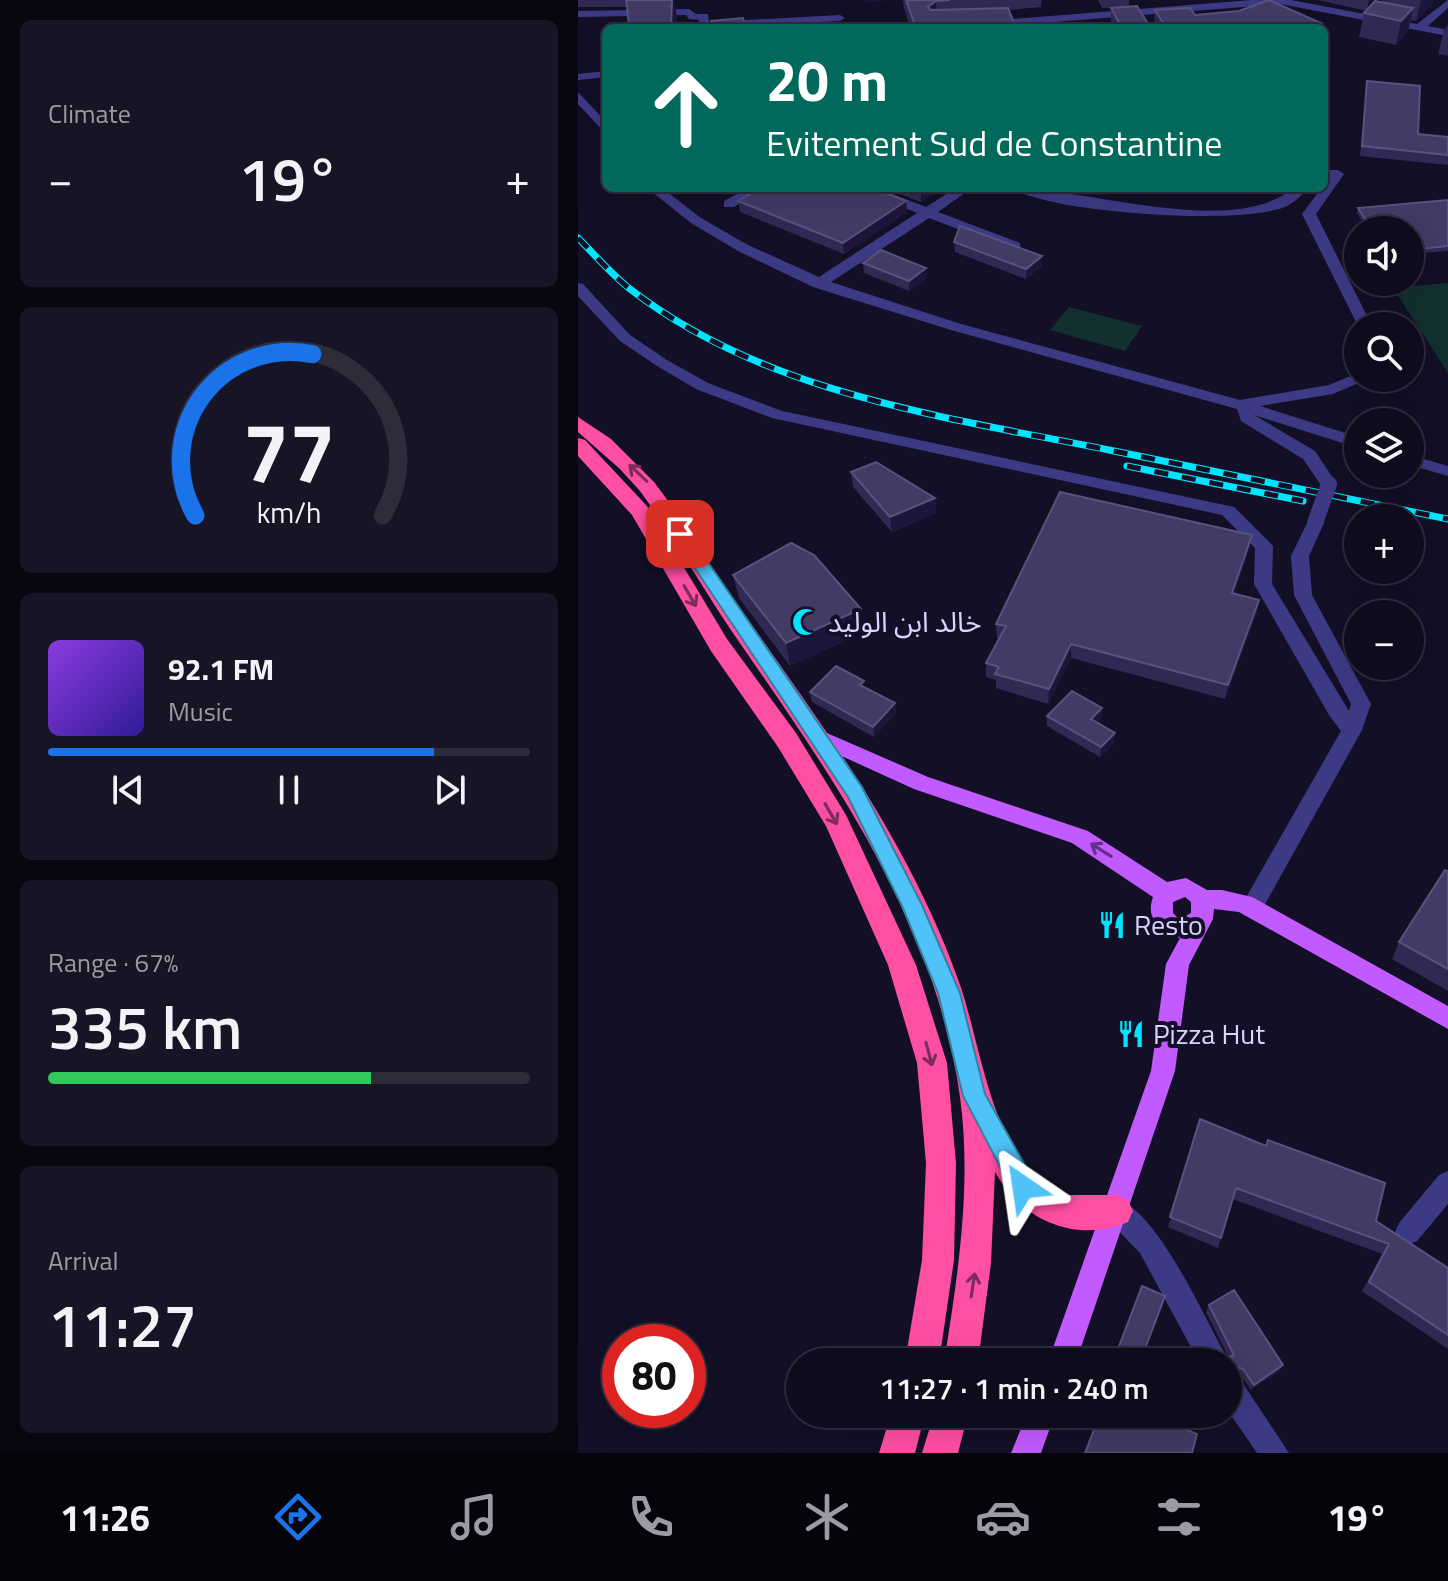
<!DOCTYPE html>
<meta charset="utf-8">
<style>
:root{--surface:#0e0b1c;--page:#171425;--text:#f1f3f6;--muted:#9b9ba3;--line:#2e2b3b;--accent:#1a73e8}
body{margin:0;font-family:"Titillium Web","Noto Sans Arabic",sans-serif;background:var(--page);color:var(--text);height:100vh;display:flex;flex-direction:column;font-size:30px;white-space:nowrap}
*{box-sizing:border-box;margin:0}
p{font-size:26px;color:var(--muted)}
.icon{flex:none;width:44px;height:44px;fill:none;stroke:currentColor;stroke-width:2;stroke-linecap:round;stroke-linejoin:round}
.map{position:relative;flex:1;overflow:hidden}
.panel{display:flex;flex-direction:column;gap:20px;padding:20px;background:#08060f;width:578px}
.panel>*{flex:none}
.banner{position:absolute;left:24px;top:24px;width:726px;height:168px;border-radius:12px;box-shadow:0 8px 32px #0002,0 0 0 2px var(--line);background:#00695c;color:#fff;overflow:hidden}
.buttons{position:absolute;left:766px;top:216px;display:grid;gap:16px}
.buttons a{display:grid;place-items:center;width:80px;height:80px;border-radius:50%;background:var(--surface);box-shadow:0 8px 32px #0002,0 0 0 2px var(--line);font-size:40px}
.speed{position:absolute;left:24px;top:1324px;display:flex;gap:16px;font-size:40px;font-weight:700;text-align:center}
.speed>*{display:grid;place-content:center;width:104px;height:104px;border-radius:50%;background:var(--surface);box-shadow:0 8px 32px #0002,0 0 0 2px var(--line);line-height:1}
.speed .limit{border:12px solid #d22;background:#fff;color:#111}
.pin{position:absolute;display:grid;place-items:center;width:68px;height:68px;color:#fff;margin:-34px;border-radius:16px;box-shadow:0 4px 12px #0006}
.me{position:absolute;width:88px;margin:-44px;rotate:328deg;stroke-linejoin:round;filter:drop-shadow(0 0 6px #0008)}
.turn{display:flex;align-items:center;gap:28px;height:168px;padding:0 32px;font-size:36px}
.turn .icon{width:104px;height:104px;stroke-width:2.5}
.turn b{display:block;font-size:56px;line-height:68px}
.big{font-size:60px;font-weight:600;line-height:1.1}
.panel .card{flex:1;display:flex;flex-direction:column;justify-content:center;gap:12px;min-width:0;padding:0 28px;border-radius:12px;background:var(--page)}
.panel .dial{align-items:center;gap:0}
.dial svg{height:208px;overflow:visible;fill:none;stroke:var(--line);stroke-width:7;stroke-linecap:round;text-anchor:middle}
.dial text{fill:var(--text);stroke:none}
.song{display:flex;align-items:center;gap:24px}
.cover{width:96px;height:96px;border-radius:12px;background:linear-gradient(135deg,hsl(270 70% 55%),hsl(250 70% 35%))}
.played{height:8px;border-radius:4px;background:linear-gradient(90deg,var(--accent) 80%,var(--line) 80%)}
.keys{display:flex;justify-content:space-around;direction:ltr}
.heat{display:flex;justify-content:space-between;align-items:center;font-size:44px;direction:ltr}
.charge{height:12px;border-radius:6px;background:linear-gradient(90deg,#34c759 67%,var(--line) 0)}
.trip{position:absolute;left:208px;top:1348px;width:456px;height:80px;border-radius:40px;background:var(--surface);box-shadow:0 8px 32px #0002,0 0 0 2px var(--line);font-weight:600;line-height:80px;text-align:center}
.dock{display:flex;height:128px;justify-content:space-around;align-items:center;background:#06040b;color:var(--muted)}
.dock .icon{width:56px;height:56px}
.dock .current{color:var(--accent)}
.dock b{font-size:36px;color:var(--text)}
main{display:flex;flex:1;min-height:0}
.map>svg:first-child{display:block}
.green{fill:#12302f}
.lines{fill:none;stroke-linecap:round;stroke-linejoin:round}
.minor{fill:#3d3a85;fill-rule:evenodd}
.major{fill:#c25bff;fill-rule:evenodd}
.highway{fill:#ff4fa3;fill-rule:evenodd}
.rail-casing{stroke:#00e5ff;stroke-width:7}
.rail{stroke:#130f26;stroke-width:5;stroke-dasharray:14;stroke-linecap:butt}
.minor-bridge{stroke:#3d3a85;stroke-width:16}
.wall{fill:#312854}
.shaded-wall{fill:#1d163a}
.building{fill:#433a66;stroke:#5a527e;stroke-width:2}
.oneway{stroke:#7d2c5e}
.oneway2{stroke:#623188}
.route{fill:#4fc3f7;stroke:#337fa1;stroke-width:2}
.labels{text-anchor:middle;stroke-width:8;stroke-linejoin:round;paint-order:stroke}
.poi-label{font-size:28px;fill:#d9d4ff;stroke:#130f26;text-anchor:start}
</style>
<main>
<section class="panel">
<div class="card"><p>Climate</p>
<div class="heat"><a>−</a><b class="big">19°</b><a>+</a></div>
</div>
<div class="card dial"><svg viewBox="0 0 100 80">
<path d="M14 69A42 42 0 1 1 86 69"/>
<path d="M14 69A42 42 0 0 1 59 7" stroke="#1a73e8"/>
<text x="50" y="56" font-size="32" font-weight="700">77</text>
<text x="50" y="72" font-size="11">km/h</text>
</svg></div>
<div class="card">
<div class="song"><i class="cover"></i><div><b>92.1 FM</b><p>Music</p></div></div>
<div class="played"></div>
<div class="keys"><svg class="icon" aria-label="previous" viewBox="0 0 24 24"><path d="M18 5L8 12l10 7zM5 5v14"/></svg><svg class="icon" aria-label="pause" viewBox="0 0 24 24"><path d="M8 5v14M16 5v14"/></svg><svg class="icon" aria-label="next" viewBox="0 0 24 24"><path d="M6 5l10 7-10 7zM19 5v14"/></svg></div>
</div>
<div class="card"><p>Range · 67%</p><b class="big">335 km</b><div class="charge"></div></div>
<div class="card"><p>Arrival</p><b class="big">11:27</b></div>
</section>
<div class="map">
<svg width="870" height="1453" viewBox="0 0 870 1453">
<rect width="100%" height="100%" fill="#130f26"/>
<path class="green" d="M870,283v90l-55,-85z
M491,307l73,19 -17,25 -75,-21z"/>
<g class="lines">
<path class="minor" d="M674,0h39l126,24 31,-24v8l-20,18 20,4v6l-168,-32 -301,24h-47l5,-3z
M111,9l7,5h12l1,8 131,-7 5,3 -5,3 -140,7 -1,-8 -10,-1 -3,-4 -108,2v-6z
M28,71v6l-28,3v-6z
M0,92l28,30v12l-28,-30z
M746,170h14l6,4 -28,40 56,112h-14l-56,-112 27,-36h-5z
M69,188h15l39,30 47,27 71,32 98,-64 -60,-25h19l50,19 30,-19h16l-34,24 82,31v6h-10l-81,-31 -98,64 130,42 279,76 89,-15 29,-12v5h8l-3,3 -30,13 -73,12 98,31v11l-104,-33 61,36 22,33 -2,4h-12l-20,-29 -62,-38 -4,-12 -286,-79 -138,-43 -75,-36 -47,-28z
M170,188h17l-31,19h-10v-6z
M435,188c73,0 221,51 280,0h15c-5,6 -12,13 -19,17 -38,22 -242,8 -276,-17z
M0,283l5,1 47,51 37,25 41,23 74,28 452,96 39,39 -1,38 77,127 2,-7 -57,-109 -3,-39 18,-37h12l3,4 -15,33 3,39 59,109 -9,26 -103,185 -8,3 -8,-3 -3,-7 101,-177 -12,-16 -75,-131 1,-36 -33,-33 -450,-97 -76,-29 -39,-23 -37,-25 -42,-45z
M832,455l38,11v10l-38,-11z
M870,1171v33l-31,37 -9,4 -9,-4 -4,-9 4,-9 40,-48z
M539,1198c42,17 84,113 107,154l4,10h-29l-59,-109 -32,-33 -4,-9 4,-9z
M650,1372l10,4 51,77h-32l-29,-42z"/>
<path class="major" d="M242,730l108,47 160,54 79,51 19,-4 21,12h15l30,7 196,109v23l-209,-117 -25,-3 -1,10 -24,46 -14,106 -99,291h-28l103,-291 15,-107 14,-26c-20,-5 -35,-19 -27,-41l-81,-54 -158,-54 -101,-46 -3,-5 3,-5zM607,897l6,5v11l-12,6 -6,-6v-11z
M449,1414h28l-14,39h-30z"/>
<path class="highway" d="M0,417l33,22 43,43c33,43 60,91 92,135 82,116 165,229 213,365 23,64 33,180 100,213h58l11,5 5,11 -5,11c-53,22 -106,-2 -133,-50l-4,91 -13,99h-34c14,-87 28,-177 16,-265 -24,-176 -129,-322 -227,-464 -32,-47 -59,-96 -93,-142l-20,-22 -42,-37z
M0,438l7,2 62,66 80,133 69,94 50,82 70,150 31,98 9,100 -2,97 -15,102h-34l17,-102 4,-97 -9,-100 -29,-98 -62,-139 -48,-79 -67,-96 -79,-136 -54,-59z
M313,1414h34l-10,39h-36z
M356,1414h34l-10,39h-36z"/>
<g class="rail-casing">
<path id="rail" d="M0,238c17,17 33,36 52,51 136,105 315,128 479,161 113,23 226,46 339,69
M549,466l176,35"/>
</g>
<use href="#rail" class="rail"/>
<path class="minor-bridge" d="M737,523l14,-39"/>
</g>
<path class="wall" d="M0,0h96l3,18v10h-62l14,-3 -2,-18h-49z
M325,0h139l-1,7 -32,3 6,18h-105l-6,-20z
M520,0h31v6l21,22h-36l-3,-7v-13h-9z
M740,0h51l-2,10 15,-7 1,-3h50l-1,5 -16,16 -5,-1 -3,11 -12,14 -37,-8 5,-24 3,-2z
M577,10l40,5 125,13h-163l-3,-5z
M870,25v31l-10,-2 6,-24z
M789,81l51,53 30,3v28l-88,-9z
M306,188h60l-23,14z
M870,200v51l-38,3v-24h-42l-11,-17 1,-5z
M160,201h168l1,11 -63,42 -104,-42z
M376,242l88,14v10l-16,13 -71,-27z
M285,263l63,5 1,10 -18,13 -45,-18z
M273,472l84,26 1,15 -44,19 -39,-45z
M674,535l-3,15 -15,44 25,6 -3,15 -31,84 -154,-41 -23,46 -52,-16v-8l-10,-3v-14l13,-24 -2,-1 -1,-14z
M155,575l131,57 -74,34 -51,-68z
M287,688l30,15 1,10 -22,24 -62,-35 -2,-10z
M524,708l-1,10 -4,5 17,20 -14,14 -53,-31v-10z
M870,871v120l-56,-32 7,-17z
M622,1119l176,102 72,47v81l-86,-58 20,-37 -149,-55 -15,49 -50,-21z
M631,1305l74,60 -4,6 -28,19 -11,-16 -12,-4v-8h-3l1,-3 3,-1 -23,-46z"/>
<path class="shaded-wall" d="M94,0h2l3,18v10h-6z
M288,0h24l-24,2z
M843,0h12l-1,5 -16,16z
M358,1l1,21 -9,-15z
M835,8l-5,23 -12,14 5,-24z
M743,23l-1,5h-14z
M348,188h18l-23,14v-11z
M328,201l1,11 -63,42 -1,-11z
M464,256v10l-16,13v-10z
M348,268l1,10 -18,13v-10z
M357,498l1,15 -44,19 -2,-15z
M674,535l-3,15 -19,58 2,-15z
M681,600l-3,15 -31,84 3,-14z
M283,609l3,23 -74,34 -4,-23z
M493,644v14l-23,46 1,-15z
M317,703l1,10 -22,24 -1,-10z
M524,708l-1,10 -10,11v-10z
M537,733l-1,10 -14,14 1,-10z
M705,1365l-4,6 -28,19 3,-5z"/>
<path class="building" d="M48,0h46l-1,28h-56v-1l14,-2z
M328,0h44l-14,1 -8,6 3,3 77,-2 7,17 -40,3h-59z
M691,0l52,23 -15,5h-140l-11,-18 35,-2 5,7 44,-4z
M797,1l38,7 -12,13 -37,-8z
M559,6l13,21 -28,1 -11,-20z
M165,18l2,10h-33l-1,-7z
M789,81l53,5 -2,48 30,3v18l-86,-9z
M182,188h114l32,13 -63,42 -105,-42z
M334,188h14l-5,3z
M870,200v46l-38,4v-20h-38l-14,-22z
M382,226l82,30 -16,13 -72,-27z
M303,250l45,18 -17,13 -46,-18z
M298,462l59,36 -45,19 -39,-45z
M482,492l192,43 -20,58 27,7 -31,85 -157,-41 -22,45 -54,-15 4,-7 -13,-4 20,-37 -10,-2z
M213,543l23,12 47,54 -75,34 -53,-68z
M258,666l28,15 -4,4 35,18 -22,24 -63,-35z
M494,691l30,17 -11,11 24,14 -14,14 -54,-31z
M867,870l3,1v98l-49,-27z
M622,1119l66,27 2,-6 117,43 -9,38 72,47v67l-79,-53 20,-38 -153,-56 -15,50 -51,-21z
M564,1286l23,10 -25,66h-27z
M656,1290l49,75 -29,20 -11,-16 -14,-5 -3,-5 8,-4 -25,-50z
M522,1414h57l-1,3 41,17 -5,19h-107z"/>
<defs><path id="oneway-shaft" d="M-6 0H5M1.5-3L5.5 0L1.5 3" fill="none" stroke-width="1.6" stroke-linecap="round" stroke-linejoin="round" transform="scale(2)"/></defs>
<g class="oneway">
<use href="#oneway-shaft" transform="translate(60 473) rotate(-137)"/>
<use href="#oneway-shaft" transform="translate(112 596) rotate(60)"/>
<use href="#oneway-shaft" transform="translate(253 814) rotate(60)"/>
<use href="#oneway-shaft" transform="translate(351 1054) rotate(75)"/>
<use href="#oneway-shaft" transform="translate(395 1285) rotate(-81)"/>
</g>
<use class="oneway2" href="#oneway-shaft" transform="translate(523 850) rotate(-148)"/>
<path class="route" d="M102,528l6,2 176,257 60,118 38,88 25,101 47,84 3,9 -3,8 -9,4 -8,-4 -52,-99 -25,-103 -36,-87 -54,-109 -174,-260 -2,-3z"/>
<defs>
<g id="mosque-bare" transform="scale(2.16)"><path d="M3.5-4.9A6 6 0 1 0 3.5 4.9A5 5 0 1 1 3.5-4.9Z" fill="#00e5ff" stroke="#130f26" stroke-width="2.5" paint-order="stroke"/></g>
<g id="restaurant-bare" transform="scale(2.16)"><path d="M-5-6h1v4h1v-4h1v4h1v-4h1v5L-1.5 .5V6h-2V.5L-5-1ZM5-6V6H3V1.5H1.5Q1.5-4 5-6Z" fill="#00e5ff" stroke="#130f26" stroke-width="2.5" paint-order="stroke"/></g>
</defs>
<g fill-rule="evenodd">
<use href="#mosque-bare" x="228" y="622"/>
<use href="#restaurant-bare" x="534" y="925"/>
<use href="#restaurant-bare" x="553" y="1034"/>
</g>
<g class="labels">
<g class="poi-label">
<text x="250" y="632">خالد ابن الوليد</text>
<text x="556" y="935">Resto</text>
<text x="575" y="1044">Pizza Hut</text>
</g>
</g>
</svg>
<div class="buttons">
<a><svg class="icon" aria-label="sound" viewBox="0 0 24 24"><path d="M4 9h4l5-4v14l-5-4H4zM17 9q2 3 0 6"/></svg></a>
<a><svg class="icon" aria-label="search" viewBox="0 0 24 24"><circle cx="10" cy="10" r="6"/><path d="M15 15l6 6"/></svg></a>
<a><svg class="icon" aria-label="layers" viewBox="0 0 24 24"><path d="M12 4l9 5-9 5-9-5zM3 14l9 5 9-5"/></svg></a>
<a>+</a>
<a>−</a>
</div>
<div class="speed"><div class="limit">80</div></div>
<div class="pin" style="left:102px;top:534px;background:#d93025"><svg class="icon" aria-label="arrive" viewBox="0 0 24 24"><path d="M6 21V4h12l-3 4 3 4H6"/></svg></div>
<svg class="me" style="left:445px;top:1187px" viewBox="-20 -20 40 40"><path d="M0-17L14 15 0 8-14 15z" fill="#4fc3f7" stroke="#fff" stroke-width="4"/></svg>
<div class="trip">11:27 · 1 min · 240 m</div>
<div class="banner">
<div class="turn"><svg class="icon" aria-label="ahead" viewBox="0 0 24 24"><path d="M12 20V5M6 11l6-6 6 6"/></svg><div><b>20 m</b>Evitement Sud de Constantine</div></div>
</div>
</div>
</main>
<nav class="dock">
<b>11:26</b>
<svg class="icon current" aria-label="directions" viewBox="0 0 24 24"><path d="M12 3l9 9-9 9-9-9zM9 14v-3h6M13 9l2 2-2 2"/></svg>
<svg class="icon" aria-label="music" viewBox="0 0 24 24"><path d="M9 18V5l10-2v13"/><circle cx="6" cy="18" r="3"/><circle cx="16" cy="16" r="3"/></svg>
<svg class="icon" aria-label="phone" viewBox="0 0 24 24"><path d="M5 4h4l2 5-3 2q2 4 5 5l2-3 5 2v4C11 20 4 13 5 4z"/></svg>
<svg class="icon" aria-label="climate" viewBox="0 0 24 24"><path d="M12 3v18M4 7l16 10M4 17L20 7"/></svg>
<svg class="icon" aria-label="car" viewBox="0 0 24 24"><path d="M5 17H2v-5l4-1 3-4h7l3 4 3 1v5h-3M9 17h6M6 11h13"/><circle cx="7" cy="17" r="2"/><circle cx="17" cy="17" r="2"/></svg>
<svg class="icon" aria-label="filters" viewBox="0 0 24 24"><path d="M4 7h16M4 17h16"/><circle cx="9" cy="7" r="2"/><circle cx="15" cy="17" r="2"/></svg>
<b>19°</b>
</nav>
